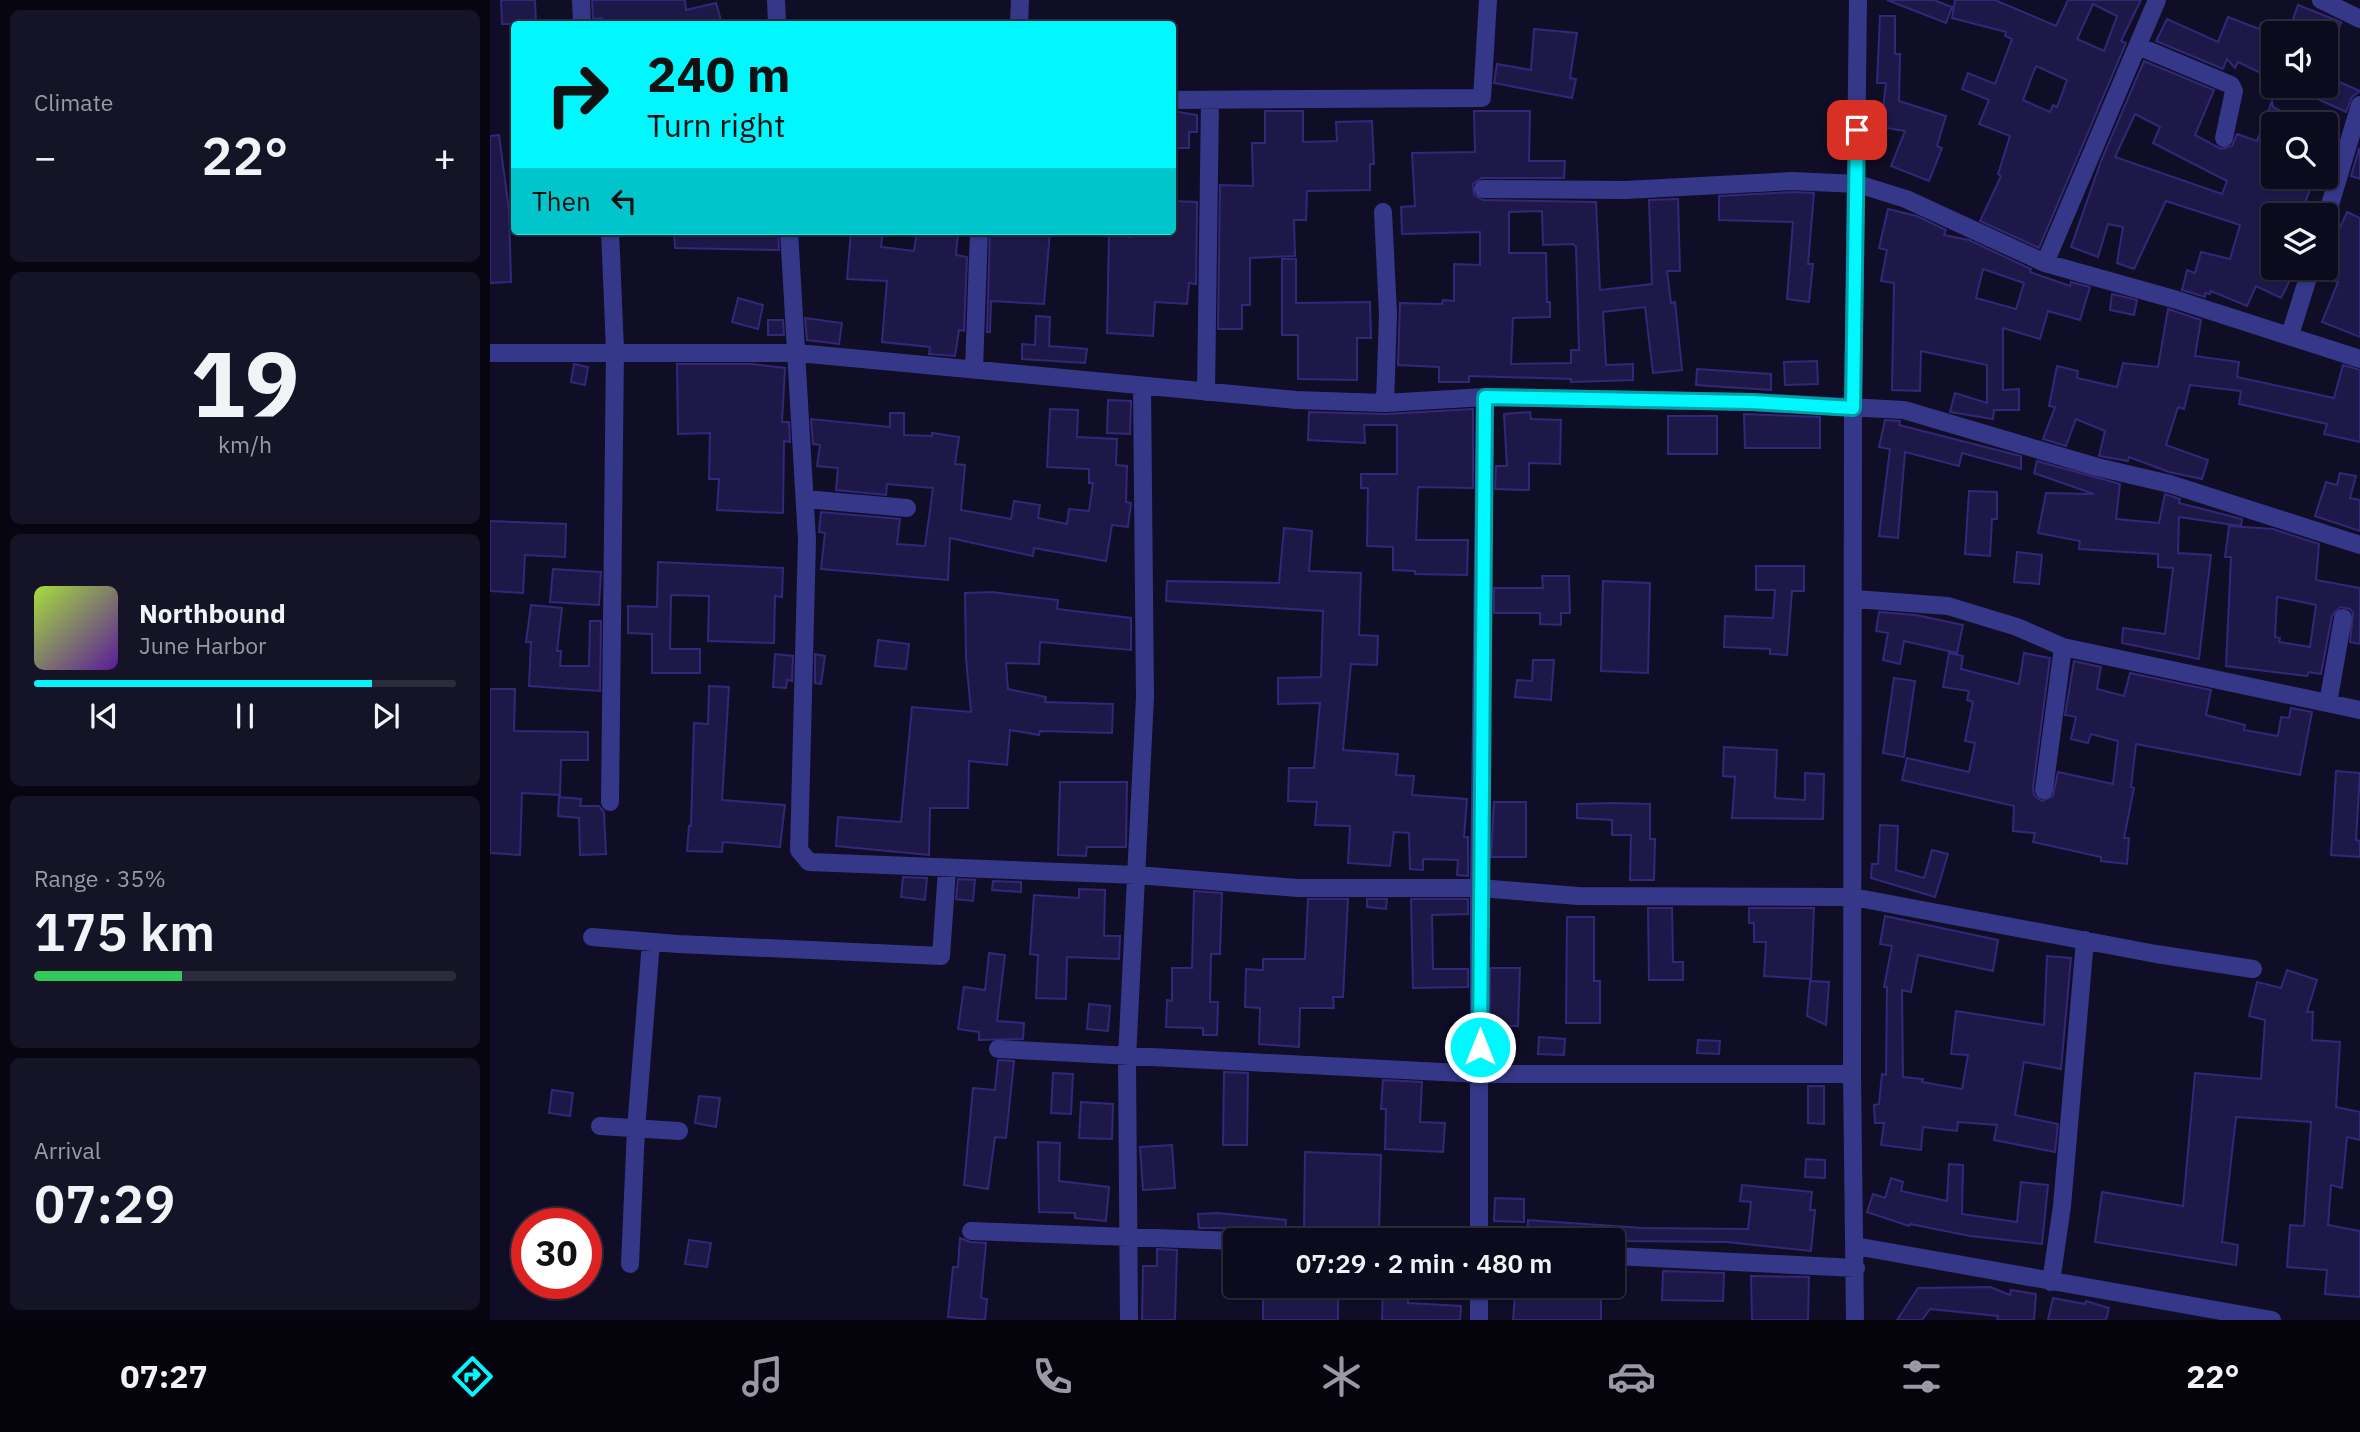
<!DOCTYPE html>
<meta charset="utf-8">
<style>
:root{--surface:#0c0a1d;--page:#151326;--text:#f1f3f6;--muted:#9a9aa4;--line:#2c2b3b;--accent:#00f7fe}
body{margin:0;font-family:"IBM Plex Sans",sans-serif;background:var(--page);color:var(--text);height:100vh;display:flex;flex-direction:column;font-size:26px;white-space:nowrap}
*{box-sizing:border-box;margin:0}
p{font-size:23px;color:var(--muted)}
.icon{flex:none;width:38px;height:38px;fill:none;stroke:currentColor;stroke-width:2;stroke-linecap:round;stroke-linejoin:round}
.map{position:relative;flex:1;overflow:hidden}
.details{display:flex;flex-direction:column;gap:10px;padding:10px;background:#070610;width:490px}
.details>*{flex:none}
.banner{position:absolute;left:21px;top:21px;width:665px;height:214px;border-radius:7px;box-shadow:0 2px 5px #0004,0 0 0 2px var(--line);background:#00f7fe;color:#111;overflow:hidden}
.tools{position:absolute;left:1771px;top:21px;display:grid;gap:14px}
.tools a{display:grid;place-items:center;width:77px;height:77px;border-radius:7px;background:var(--surface);box-shadow:0 2px 5px #0004,0 0 0 2px var(--line);font-size:35px}
.speed{position:absolute;left:21px;top:1208px;display:flex;gap:14px;font-size:35px;font-weight:700;text-align:center}
.speed>*{display:grid;place-content:center;width:91px;height:91px;border-radius:50%;background:var(--surface);box-shadow:0 2px 5px #0004,0 0 0 2px var(--line);line-height:1}
.speed .limit{border:10px solid #d22;background:#fff;color:#111}
.pin{position:absolute;display:grid;place-items:center;width:60px;height:60px;color:#fff;margin:-30px;border-radius:14px;box-shadow:0 4px 10px #0006}
.me{position:absolute;width:77px;margin:-38px;rotate:0deg;stroke-linejoin:round;filter:drop-shadow(0 0 5px #0008)}
.turn{display:flex;align-items:center;gap:24px;height:147px;padding:0 21px;font-size:32px}
.turn .icon{width:91px;height:91px;stroke-width:2.5}
.turn b{display:block;font-size:49px;line-height:60px}
.then{display:flex;align-items:center;height:66px;padding:0 21px;background:#0003;gap:14px;font-size:26px}
.big{font-size:52px;font-weight:600;line-height:1.1}
.details .widget{flex:1;display:flex;flex-direction:column;justify-content:center;gap:10px;min-width:0;padding:0 24px;border-radius:10px;background:var(--page)}
.details .dial{align-items:center;gap:0}
.dial b{font-size:91px;line-height:1}
.song{display:flex;align-items:center;gap:21px}
.cover{width:84px;height:84px;border-radius:10px;background:linear-gradient(135deg,hsl(80 70% 55%),hsl(270 70% 35%))}
.played{height:7px;border-radius:4px;background:linear-gradient(90deg,var(--accent) 80%,var(--line) 80%)}
.keys{display:flex;justify-content:space-around;direction:ltr}
.heat{display:flex;justify-content:space-between;align-items:center;font-size:38px;direction:ltr}
.charge{height:10px;border-radius:5px;background:linear-gradient(90deg,#34c759 35%,var(--line) 0)}
.trip{position:absolute;left:733px;top:1228px;width:402px;height:70px;border-radius:7px;background:var(--surface);box-shadow:0 2px 5px #0004,0 0 0 2px var(--line);font-weight:600;line-height:70px;text-align:center}
.menu{display:flex;height:112px;justify-content:space-around;align-items:center;background:#05040c;color:var(--muted)}
.menu .icon{width:49px;height:49px}
.menu .active{color:var(--accent)}
.menu b{font-size:32px;color:var(--text)}
main{display:flex;flex:1;min-height:0}
.map>svg:first-child{display:block}
.building{fill:#1e1849;stroke:#322877;stroke-width:2;fill-rule:evenodd}
.lines{fill:none;stroke-linecap:round;stroke-linejoin:round}
.minor{stroke:#353889;stroke-width:18}
.route-casing{stroke:#00a1a5;stroke-width:18}
.route{stroke:#00f7fe;stroke-width:12}
</style>
<main>
<section class="details">
<div class="widget"><p>Climate</p>
<div class="heat"><a>−</a><b class="big">22°</b><a>+</a></div>
</div>
<div class="widget dial"><b>19</b><p>km/h</p></div>
<div class="widget">
<div class="song"><i class="cover"></i><div><b>Northbound</b><p>June Harbor</p></div></div>
<div class="played"></div>
<div class="keys"><svg class="icon" aria-label="previous" viewBox="0 0 24 24"><path d="M18 5L8 12l10 7zM5 5v14"/></svg><svg class="icon" aria-label="pause" viewBox="0 0 24 24"><path d="M8 5v14M16 5v14"/></svg><svg class="icon" aria-label="next" viewBox="0 0 24 24"><path d="M6 5l10 7-10 7zM19 5v14"/></svg></div>
</div>
<div class="widget"><p>Range · 35%</p><b class="big">175 km</b><div class="charge"></div></div>
<div class="widget"><p>Arrival</p><b class="big">07:29</b></div>
</section>
<div class="map">
<svg width="1870" height="1320" viewBox="0 0 1870 1320">
<rect width="100%" height="100%" fill="#100d27"/>
<path class="building" d="M11,0h34l1,24h-34z
M102,0h93l1,10 30,-7 6,21h-119l-1,-6 -9,1z
M1397,0h47l18,7 -6,16z
M1465,0h40l61,26 12,-26h73l-20,41 5,2 -87,205 -59,-27 21,-45 -3,-2 12,-38 -31,-12 10,-24 -27,-11 6,-16 27,11 17,-45 -7,-3 1,-4 -54,-14zM1603,4l24,12 -13,35 -27,-12zM1546,66l31,14 -10,27 -4,-2 -3,7 -27,-12z
M1808,5l43,17 -4,13 -44,-16z
M1390,16h15v38h5l-1,47 47,15 -9,30 5,2 -13,33 -38,-15 14,-35 -24,-4 5,-44h-9z
M1738,17l31,12 2,-6 12,4v52l-35,-17 -3,6 -8,-9 -4,10 -67,-28 11,-22 51,23z
M1044,29l43,4 -7,45 6,1 -4,19 -78,-15 3,-19 34,6z
M1654,61l70,29 -19,45 26,14 11,-3 5,-12 20,7 15,-40 1,6 35,17h-35v53h42l-15,38h-27v53h23l-15,30 -25,-12 -9,20 -36,-15 -1,3 -5,-1v4l-23,-7 5,-20 8,3 6,-21 29,7 10,-34 -74,-24 -32,68 -17,-6 6,-36 -15,-3 -10,33 -27,-10 30,-86zM1645,114l25,13 -7,16 74,38 -5,13 -107,-37z
M1836,76l34,15 -8,6 -6,15 -57,-26h37z
M682,111l25,4v17h-8v16h-17z
M775,111h38v31l34,-1 -1,-19 36,-1 2,43h-4v26l-63,1 -1,29h-12l1,36 -45,2v47h-8v24h-24l2,-144 33,1 -1,-43h13z
M984,111h56l-1,50h36l-1,17h-82l-9,6 1,11 9,5 113,2 4,88 52,-6 -3,-84 29,-1 2,72h-13l4,32 4,-1 7,68 -29,3 -8,-66 -42,5 3,53 27,-1v16l-62,2v-3l-102,-3v6h-30v-15l-41,-2 2,-62 42,1 1,-4 11,1v-37l26,1v-33l-78,2 -1,-27 14,-1 -3,-53 63,-1zM1052,211l1,34 30,-1 3,3 3,103h-8v13l-60,1 2,-46 37,-1v-15h-3l-1,-49h-37v-41z
M1836,133l12,6 -9,28 -3,-1z
M9,135l10,75 2,72 -21,1v-147z
M1869,149l1,1v29l-9,-3z
M1304,192l20,1 -6,71h5l-4,38 -22,-3 6,-77 -74,-2v-24z
M682,201l25,1 -1,82 -7,-1 -2,21 -32,-2 -2,34 -46,-3 2,-98 23,2v-6h40z
M1398,209l29,7 29,14 -2,5 25,5 62,29 -1,3 40,14 1,-4 19,5 -10,33 -32,-9 -8,28 -37,-11v62l16,-1v21h-25l-1,9 -43,-7 5,-19 32,10v-38l-66,-14 -1,40 -28,-1 2,-107 -13,-2 6,-31 -8,-2zM1493,269l41,14 -8,26 -40,-11z
M1857,212l13,6v119l-38,-15 16,-40 -12,-4v-30l4,2z
M184,231h104l1,19 -104,-2z
M361,231h32l-2,16 33,4 3,-20 41,2 -2,22 11,2 -3,74 -5,-1 -4,26 -26,-2 1,-7 -48,-5 5,-61 -40,-2z
M500,231h60l-6,73 -53,-3 -1,31h-3z
M792,259h14v44l74,-1 1,36h-14v42l-59,-1v-44h-16z
M1622,294l25,6 -3,15 -24,-5z
M248,298l25,7 -5,24 -26,-7z
M1678,309l33,11 -6,36 44,6 -2,15 97,21 9,-33 17,5v72l-36,-8 3,-10 -88,-20 2,-13 -51,-6 -6,24 -6,-2 -12,38 42,15 -6,19 -33,-7 -40,-15 -1,4 -29,-5 6,-25 -29,-12 -10,27 -23,-7 12,-32 -6,-1 8,-40 21,5 -1,7 40,9 6,-24 35,4z
M546,316l14,1 -1,29 38,3 -2,14 -63,-4v-15l13,1z
M315,318l37,5 -3,21 -32,-4z
M278,320h15l1,15h-16z
M1327,361l1,23 -33,1 -1,-23z
M84,364l14,3 -3,18 -14,-3z
M187,364h75l33,4 -3,54h7l1,20 -6,-1 -1,72 -66,-3 2,-31h-10l1,-46 -32,1z
M1207,369l74,5v16l-75,-5z
M618,400l23,1 -1,33 -23,-1z
M560,409l28,1 -1,27 40,2 -1,26 11,1 -1,36 5,1 -3,24 -16,-2 -6,36 -72,-13 -1,8 -83,-18 -2,42 -127,-11 4,-36 -6,-1 2,-20 79,7 -3,25 28,2 8,-58 -46,-4 -1,11 -50,-5 2,-22 -21,-2 3,-21 -7,-1 -2,-25 79,8v-14h14v22l28,1v-3l27,4 -4,27 10,1 -4,45 50,9 3,-18 26,4 -2,13 29,6 2,-15 20,2 4,-28h-4v-14l-42,-2z
M983,409v79l-55,-1 -2,53h52l-1,35 -52,-1v-3l-22,-1v-23l-26,-1 1,-58h-7v-14h36v-49h-33l1,18 -57,-3 1,-28 77,2z
M1040,412l1,7 30,1 -1,44 -31,-1v27l-34,-1 1,-23h11l-3,-52z
M1254,414l76,3v31h-75z
M1178,416h49v38h-49z
M1395,420l15,1 -1,4 122,31v13l-59,-16 -3,13 -54,-14 -7,86 -19,-2 11,-87 -11,-2z
M1547,461l83,23 -4,35 43,4 6,-29 15,5 -1,4 63,16 -1,7 -62,-9 -1,36 33,2 -12,104 -77,-16 1,-15 42,6 8,-66 -15,-1v-13l-79,-5 1,-8 -42,-8 8,-40 48,1 -60,-21z
M1850,473l16,3 -6,22 10,2v31l-45,-15 11,-34 11,3z
M1479,491l28,1v27h-5l-2,37 -25,-2z
M0,521l76,3 -1,33 -40,-2 -2,38 -33,-2z
M1739,526l44,3 46,15 -3,36 44,8v56l-10,-2 3,-29 -3,-4 -10,-2 -8,9 -11,58 -12,-2 -2,4 -81,-10 5,-109h-6zM1787,597l39,8 -6,42 -31,-5 1,-4 -5,-1z
M794,528l28,3 -3,40 52,2 -2,62 19,1 -1,29 -26,-1 -8,86 55,4 -2,21 18,1 -2,19 55,4 -3,38h4v39l-11,-1 1,-15 -35,-1v11l-13,-1 -1,-36 -15,-1 -4,34 -42,-3 2,-37 -35,-1 2,-23 -29,-1 1,-33h25l6,-65 -42,1v-26l43,-1 2,-66 -157,-10 1,-20 112,2z
M1527,552l25,3 -3,29 -25,-2z
M168,562l125,6 -1,29 -7,-1 -1,47 -66,-2 1,-45 -38,-1 -1,54h30v24h-48v-39l-24,-1v-27l29,1z
M1266,566h48v25h-12l-5,64 -17,-1v-5l-46,-2 1,-31 48,2 2,-28h-19z
M63,569l48,3 -2,33 -49,-3z
M1052,576h27l1,37h-9v12l-21,-1v-11h-46v-25h49z
M1113,581l47,2 -2,90 -47,-2z
M502,592l66,8 -1,9 74,9v32l-91,-8 -1,22 -33,-1 2,26 38,8 -1,5 68,2 -1,29 -72,-2 -1,4 -29,-5 -3,35 -38,-4 -1,47h-38l-1,47 -93,-9 2,-29 63,5 11,-115 59,5 -5,-54 -1,-65z
M41,605l31,3 -5,43h4l-1,15h29l1,-45h11l-1,70 -71,-5 2,-44h-5z
M1389,612l37,3 47,10 -6,28 -53,-12 -4,23 -17,-4 5,-27 -12,-2z
M388,640l31,4 -3,25 -31,-3z
M1459,653l14,3 -2,13 58,15 5,-31 26,5 -17,130 1,7 8,6 11,-5 5,-24 55,12 5,-43 -27,-7 -3,9 -17,-4 5,-22 -11,-2 9,-54 27,6 -4,22 27,7 6,-23 81,17 -5,25 39,10 -1,5 34,6 3,-19 8,1 2,-10 21,4 -12,63 -164,-31 -5,43 3,1 -10,50h5l-2,26 -26,-3v-4l-68,-15 2,-9 -22,-2 1,-25 -112,-26 5,-22 62,14 6,-29 -10,-2 8,-39 -6,-2 2,-9 -26,-4z
M285,654l18,2 -1,25 -5,-1 -1,8 -13,-1z
M325,654l10,2 -4,28 -6,-1z
M1043,660h21l-3,40 -36,-3 2,-17 15,1z
M1404,678l21,3 -11,76 -21,-4z
M219,686l20,1 -7,113 63,5 -5,42 -57,-5 -1,10 -35,-1 2,-25h2l3,-103 14,1z
M0,689h25l-1,42 74,1v28h-27l-1,35 -38,-2 -2,62 -30,-2z
M1234,747l53,3 -2,48 30,2v-27l19,1 -1,45 -91,-1 3,-41 -12,-1z
M1846,771l24,2 -4,67 4,1v16l-29,-2z
M570,782h67l-1,65h-39l-1,9 -28,-1z
M69,797l22,2 -1,7h19l5,6 2,42 -26,1 -1,-37 -21,-2z
M1004,802h32v55h-35z
M1123,803l37,1v35h5l-1,41h-24l1,-45h-19v-15l-35,-2v-14z
M1390,825l18,1 -2,44 28,8 8,-28 16,4 -13,43 -64,-19 1,-14h6z
M413,877l24,1 -2,22 -24,-3z
M468,879l17,1 -2,21 -17,-2z
M503,881l28,1v10l-29,-2z
M589,889l26,1 -1,46h16l-1,23 -52,-2 -1,42 -30,-1 2,-43 -8,-1 4,-59 45,3z
M704,891l28,2 -2,61h-9l-1,48h8l-1,33h-14v-7l-37,-1 1,-27 5,1v-33h20z
M818,899h40l-5,98h-10l1,11h-34l-1,39 -40,-3 1,-36 -15,-1 1,-38 17,1v-11h42z
M877,899h20l-1,10 -19,-2z
M921,899h57v15l-36,1 1,54h35v18l-55,1z
M1158,908h24l1,54h10v18h-34z
M1259,908h65l-3,71 -47,-3 2,-34h-12v-19h-5z
M1395,916l113,24 -5,31 -75,-16 -7,37 -9,-2 1,87 20,2 -1,3 40,7 6,-34 -17,-1 5,-43 88,14 3,-69 24,2 -10,111 -37,-7 -9,53 43,9 -3,28 -61,-12 3,-15 -39,-3 -1,9 -34,-4 -2,23 -40,-5 3,-22h-9l-1,-18 5,-1 3,-30 4,1 1,-88h-3l8,-41 -12,-2z
M1077,917h27v64h6v42h-34z
M499,953l16,2 -8,66 27,2 -1,16 -44,1v-8l-21,-3 6,-42 21,3z
M1000,968h30l-2,58 -28,-1z
M1797,970l30,10 -10,32h6l-1,28 28,2 -4,65 24,5v28l-13,-3 -5,51 -11,-3 -3,40 32,6v66l-35,-3 2,-24 -40,-3 3,-42 14,1 7,-104 -75,-5 -14,125 16,3 -2,20 -141,-23 7,-50 81,14 12,-133 66,6 4,-59 -16,-4 8,-34 24,6z
M1320,981l19,1 -3,43 -19,-9z
M599,1004l21,2 -2,25 -21,-2z
M1049,1037l26,2 -1,16 -26,-1z
M1208,1040l22,1 -1,13 -22,-1z
M508,1060l16,1 -8,77 -11,-1 -7,52 -24,-4 9,-97 22,2z
M734,1072l24,1 -1,72h-24z
M563,1073l20,1 -2,40 -20,-1z
M893,1080l39,2 -2,40 25,1 -2,29 -58,-3 1,-40h-5z
M1318,1086h16v38l-16,-1z
M62,1090l21,3 -3,23 -21,-3z
M209,1096l21,2 -4,29 -21,-4z
M591,1102l32,2 -1,35 -33,-1z
M548,1142l22,1 -1,38 50,6 -3,34 -31,-3v-5l-36,-1z
M682,1145l3,43 -32,2 -3,-43z
M815,1152l76,3 -2,75 -75,-1z
M1316,1159l19,1v18l-20,-1z
M1459,1164l14,1 -1,49 55,8 4,-40 27,3 -6,59 -72,-8 -60,-12 -1,2 -42,-14 6,-18 12,4 6,-20 12,4 -2,9 46,10z
M1252,1185l70,7 -2,18h5l-4,41 -84,-9 -103,-1 -97,-6 1,-15 114,8 106,1 3,-27 -11,-1z
M1005,1198l29,1v23l-30,-1z
M728,1213l68,7 -1,14 -47,-6h-39l-1,-14z
M470,1238l10,4 16,1 -5,55 6,1 -2,21 -37,-3 5,-50h5z
M199,1240l22,3 -4,24 -22,-3z
M667,1249l20,1 -2,70h-33l1,-54h14z
M1173,1271l61,2 -1,28 -61,-1z
M1261,1276l58,1 -1,43h-56z
M773,1286h75v34h-75z
M893,1286h25v17l53,3 -1,14h-78z
M1089,1286h22v34h-88l2,-24 17,1v-8l47,3z
M1500,1287l20,8 1,-5 25,4 -2,26h-37l1,-4 -68,-7 -8,11h-25l21,-32z
M1563,1298l32,6 1,-3 23,7 -3,12h-58z"/>
<g class="lines">
<path class="minor" d="M91,0l1,24
M286,0l1,24
M1831,0l39,19
M529,24l1,-24
M1648,46l93,39 3,6 -10,47
M682,100l310,-2 6,-98
M993,189l142,1 167,-9 66,3 48,15 139,64 132,37 183,59
M893,212l5,102 -3,89
M1836,218l34,-113
M120,231l5,119 -5,452
M299,231l18,309 -8,310 10,12 328,13 160,13h182l99,8 275,1 303,57 97,15
M1555,263l112,-263
M1800,335l21,-67
M0,353h308l498,47 89,3 100,-6 267,5 152,8 193,57 73,17 190,61
M484,369l5,-138
M716,392l4,-292
M315,499l102,9
M1365,599l93,7 69,21 46,20 297,63
M1838,703l15,-85
M1554,790l19,-143
M102,937l86,7 263,12 6,-86
M508,1049l482,25h372
M110,1126l79,5
M481,1231l265,10
M989,1241v-353l6,-491
M1365,1246l417,74
M1124,1256l242,12
M140,1264l6,-135 15,-187
M1561,1282l11,-76 23,-266
M639,1320l-2,-262 18,-361 -3,-310
M989,1320v-34
M1365,1320l-3,-246 1,-666 5,-408"/>
</g>
<g class="lines">
<g class="route-casing">
<path id="route" d="M990,1047l5,-650 267,5 101,6 4,-278"/>
</g>
<use href="#route" class="route"/>
</g>
</svg>
<div class="tools">
<a><svg class="icon" aria-label="sound" viewBox="0 0 24 24"><path d="M4 9h4l5-4v14l-5-4H4zM17 9q2 3 0 6"/></svg></a>
<a><svg class="icon" aria-label="search" viewBox="0 0 24 24"><circle cx="10" cy="10" r="6"/><path d="M15 15l6 6"/></svg></a>
<a><svg class="icon" aria-label="layers" viewBox="0 0 24 24"><path d="M12 4l9 5-9 5-9-5zM3 14l9 5 9-5"/></svg></a>
</div>
<div class="speed"><div class="limit">30</div></div>
<div class="pin" style="left:1367px;top:130px;background:#d93025"><svg class="icon" aria-label="arrive" viewBox="0 0 24 24"><path d="M6 21V4h12l-3 4 3 4H6"/></svg></div>
<svg class="me" style="left:990px;top:1047px" viewBox="-20 -20 40 40"><circle r="17" fill="#00f7fe" stroke="#fff" stroke-width="3"/><path d="M0-11L8 9 0 5-8 9z" fill="#fff"/></svg>
<div class="trip">07:29 · 2 min · 480 m</div>
<div class="banner">
<div class="turn"><svg class="icon" aria-label="right" viewBox="0 0 24 24"><path d="M7 20v-9h11M14 6l5 5-5 5"/></svg><div><b>240 m</b>Turn right</div></div>
<div class="then">Then<svg class="icon" aria-label="left" viewBox="0 0 24 24"><path d="M17 20v-9H6M10 6l-5 5 5 5"/></svg></div>
</div>
</div>
</main>
<nav class="menu">
<b>07:27</b>
<svg class="icon active" aria-label="directions" viewBox="0 0 24 24"><path d="M12 3l9 9-9 9-9-9zM9 14v-3h6M13 9l2 2-2 2"/></svg>
<svg class="icon" aria-label="music" viewBox="0 0 24 24"><path d="M9 18V5l10-2v13"/><circle cx="6" cy="18" r="3"/><circle cx="16" cy="16" r="3"/></svg>
<svg class="icon" aria-label="phone" viewBox="0 0 24 24"><path d="M5 4h4l2 5-3 2q2 4 5 5l2-3 5 2v4C11 20 4 13 5 4z"/></svg>
<svg class="icon" aria-label="climate" viewBox="0 0 24 24"><path d="M12 3v18M4 7l16 10M4 17L20 7"/></svg>
<svg class="icon" aria-label="car" viewBox="0 0 24 24"><path d="M5 17H2v-5l4-1 3-4h7l3 4 3 1v5h-3M9 17h6M6 11h13"/><circle cx="7" cy="17" r="2"/><circle cx="17" cy="17" r="2"/></svg>
<svg class="icon" aria-label="filters" viewBox="0 0 24 24"><path d="M4 7h16M4 17h16"/><circle cx="9" cy="7" r="2"/><circle cx="15" cy="17" r="2"/></svg>
<b>22°</b>
</nav>
